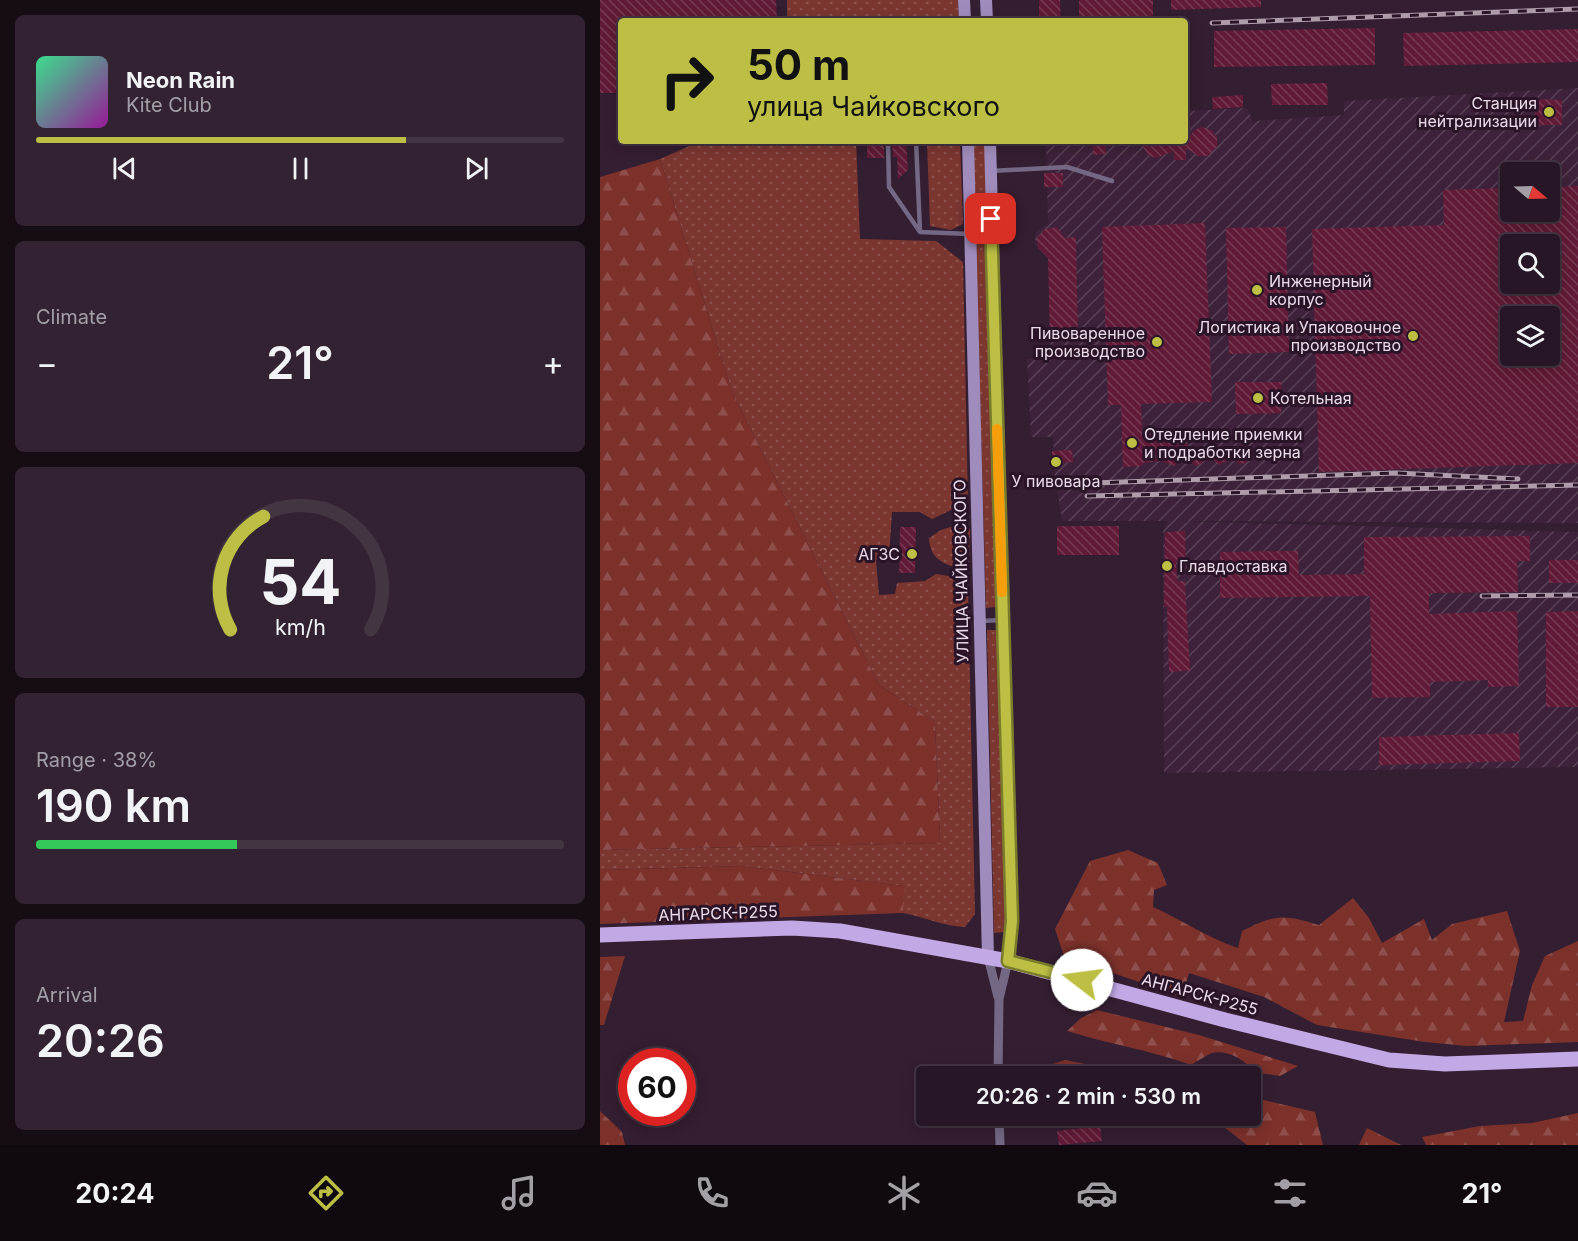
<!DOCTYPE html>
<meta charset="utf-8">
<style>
:root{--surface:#271625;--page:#332332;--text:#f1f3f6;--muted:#a49fa7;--line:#433542;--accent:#bcbf43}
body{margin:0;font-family:Inter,sans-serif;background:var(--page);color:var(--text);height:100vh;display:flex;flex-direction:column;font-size:22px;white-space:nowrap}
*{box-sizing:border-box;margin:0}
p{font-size:20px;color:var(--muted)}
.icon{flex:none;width:33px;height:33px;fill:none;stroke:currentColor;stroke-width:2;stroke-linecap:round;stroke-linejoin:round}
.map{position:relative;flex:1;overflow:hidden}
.panel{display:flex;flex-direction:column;gap:15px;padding:15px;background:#150c14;width:600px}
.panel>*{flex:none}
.top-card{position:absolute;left:18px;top:18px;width:570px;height:126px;border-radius:6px;box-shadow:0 3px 15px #0003,0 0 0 2px var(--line);background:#bcbf43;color:#111;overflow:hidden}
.needle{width:39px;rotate:109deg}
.tools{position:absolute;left:900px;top:162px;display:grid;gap:12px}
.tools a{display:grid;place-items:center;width:60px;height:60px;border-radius:6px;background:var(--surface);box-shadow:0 3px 15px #0003,0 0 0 2px var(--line);font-size:30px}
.speed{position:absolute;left:18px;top:1048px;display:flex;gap:12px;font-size:30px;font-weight:700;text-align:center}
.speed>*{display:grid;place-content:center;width:78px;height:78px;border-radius:50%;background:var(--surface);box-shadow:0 3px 15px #0003,0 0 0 2px var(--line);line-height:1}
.speed .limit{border:9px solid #d22;background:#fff;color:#111}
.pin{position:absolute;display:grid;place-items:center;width:51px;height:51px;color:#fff;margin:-26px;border-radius:12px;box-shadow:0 3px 9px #0006}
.me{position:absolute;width:66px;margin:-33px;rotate:285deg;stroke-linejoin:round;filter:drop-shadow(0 0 4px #0008)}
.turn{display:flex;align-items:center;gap:21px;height:126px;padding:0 30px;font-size:27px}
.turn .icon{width:78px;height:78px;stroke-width:2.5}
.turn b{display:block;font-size:42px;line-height:51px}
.big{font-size:45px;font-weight:600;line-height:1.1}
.panel .card{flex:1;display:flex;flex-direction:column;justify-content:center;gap:9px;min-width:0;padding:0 21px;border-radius:9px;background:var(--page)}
.panel .dial{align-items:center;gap:0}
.dial svg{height:156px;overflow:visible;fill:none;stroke:var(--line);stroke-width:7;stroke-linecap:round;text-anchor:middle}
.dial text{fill:var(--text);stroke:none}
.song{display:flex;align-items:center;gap:18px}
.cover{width:72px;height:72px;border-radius:9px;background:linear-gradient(135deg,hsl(150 70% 55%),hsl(300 70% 35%))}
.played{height:6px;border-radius:3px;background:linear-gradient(90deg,var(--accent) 70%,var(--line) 70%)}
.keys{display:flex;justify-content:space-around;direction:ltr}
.heat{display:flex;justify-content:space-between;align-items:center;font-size:33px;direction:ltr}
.charge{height:9px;border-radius:4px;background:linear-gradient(90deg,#34c759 38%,var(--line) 0)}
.trip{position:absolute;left:316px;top:1066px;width:345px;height:60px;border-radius:6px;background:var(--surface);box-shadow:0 3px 15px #0003,0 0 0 2px var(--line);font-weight:600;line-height:60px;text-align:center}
.dock{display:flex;height:96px;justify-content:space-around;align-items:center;background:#10090f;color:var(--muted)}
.dock .icon{width:42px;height:42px}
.dock .on{color:var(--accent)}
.dock b{font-size:27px;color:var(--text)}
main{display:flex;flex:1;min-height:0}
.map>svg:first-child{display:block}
.industrial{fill:url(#industrial-furrows);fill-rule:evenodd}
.grass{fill:url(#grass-dots)}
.forest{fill:url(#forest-firs)}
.building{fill:url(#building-back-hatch);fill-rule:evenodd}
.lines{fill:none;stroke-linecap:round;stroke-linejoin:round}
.service{stroke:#746885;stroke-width:4.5}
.minor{stroke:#746885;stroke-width:9}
.secondary{stroke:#a08cbc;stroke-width:12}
.primary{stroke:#c3a8e6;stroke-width:15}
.rail-casing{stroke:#ae9cab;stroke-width:5}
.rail{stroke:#2a1427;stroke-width:3;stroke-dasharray:9;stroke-linecap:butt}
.route-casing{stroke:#7a7c2c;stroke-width:15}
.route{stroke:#bcbf43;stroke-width:10}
.slow{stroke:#f59e0b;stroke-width:10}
.poi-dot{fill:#bcbf43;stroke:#2a1427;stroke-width:2}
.labels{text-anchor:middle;stroke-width:6;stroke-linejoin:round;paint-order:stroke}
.poi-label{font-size:16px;fill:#ebdce9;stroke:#2a1427;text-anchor:end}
.street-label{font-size:16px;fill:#ebdce9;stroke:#2a1427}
</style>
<main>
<section class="panel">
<div class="card">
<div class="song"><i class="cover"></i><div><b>Neon Rain</b><p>Kite Club</p></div></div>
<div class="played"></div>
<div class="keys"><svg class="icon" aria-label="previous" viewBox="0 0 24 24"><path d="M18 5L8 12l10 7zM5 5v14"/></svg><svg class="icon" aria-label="pause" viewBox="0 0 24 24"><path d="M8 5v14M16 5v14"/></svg><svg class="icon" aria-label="next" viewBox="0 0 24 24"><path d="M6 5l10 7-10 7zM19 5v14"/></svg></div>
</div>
<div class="card"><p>Climate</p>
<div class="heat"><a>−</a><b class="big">21°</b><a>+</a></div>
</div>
<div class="card dial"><svg viewBox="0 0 100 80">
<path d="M14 69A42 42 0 1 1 86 69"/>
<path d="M14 69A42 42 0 0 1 31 11" stroke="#bcbf43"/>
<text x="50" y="56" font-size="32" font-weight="700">54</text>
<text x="50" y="72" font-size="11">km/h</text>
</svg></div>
<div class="card"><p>Range · 38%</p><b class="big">190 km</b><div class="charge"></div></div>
<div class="card"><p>Arrival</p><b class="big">20:26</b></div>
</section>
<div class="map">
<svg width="978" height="1145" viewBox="0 0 978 1145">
<defs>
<pattern id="industrial-furrows" width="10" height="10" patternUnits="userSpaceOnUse" patternTransform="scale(1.5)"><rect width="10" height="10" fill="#3e223b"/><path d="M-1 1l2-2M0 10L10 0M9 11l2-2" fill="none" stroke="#5a4257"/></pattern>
<pattern id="grass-dots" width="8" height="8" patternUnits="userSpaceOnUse" patternTransform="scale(1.5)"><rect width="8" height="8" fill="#7b3630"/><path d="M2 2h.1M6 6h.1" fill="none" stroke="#8e524e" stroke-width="1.8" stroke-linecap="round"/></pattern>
<pattern id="forest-firs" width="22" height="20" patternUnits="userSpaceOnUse" patternTransform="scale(1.5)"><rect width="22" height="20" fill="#7c312b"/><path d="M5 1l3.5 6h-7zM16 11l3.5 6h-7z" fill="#8f4e4a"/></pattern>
<pattern id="building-back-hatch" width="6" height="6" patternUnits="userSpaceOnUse" patternTransform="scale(1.5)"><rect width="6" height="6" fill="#611a37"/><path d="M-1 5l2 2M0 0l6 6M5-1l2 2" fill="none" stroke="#783b54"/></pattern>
</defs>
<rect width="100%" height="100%" fill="#341e31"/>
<path class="industrial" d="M978,88v435l-403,-2 403,11v235l-414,6 -1,-241 5,-11h-106l-8,-50 -1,-34h-22l-4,-78 24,-1 -3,-102 -13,-12v-11l13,-10 -2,-82h139v-30l62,-3 6,13 91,-6v-14zM910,172h40v40h-40zM910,244h40v40h-40zM910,316h40v40h-40z"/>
<path class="grass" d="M187,0h171l1,21h-172z
M101,141h155l4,98 76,2 27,21 5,240 -36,17 -12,-7h-28l-3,45 -13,3 3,35 16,-1 2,-11 28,-2 11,-7 24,4 8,12 7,324 -10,13c-22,-1 -40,-10 -62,-14v-27l-162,-20 -141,4v-20l340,-7 -5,-121 -56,-37 -147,-293 -72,-233z
M327,141h33l3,83 -12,6 -21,-4z
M373,141h12l12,466 -11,1z
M360,524l10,5 -1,35 -8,5c-18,-5 -31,-10 -32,-31l12,-8z
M387,630h12l6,302 -11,1z"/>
<path class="forest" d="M60,159l72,233 147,293 56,37 5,121 -340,7v-673z
M528,850l30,13 9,22 -13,5 -1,17c29,13 55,31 85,41l4,-17c33,-17 42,-17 77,-6l34,-27 16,20 13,25 42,-24 8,21 20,-16 55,-13 13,40 -16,71 19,-1 9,-36 13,-29 33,-15v101l-111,4 -42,-4 -108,-17 -53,-28 -75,-24 -7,24 -118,-41 -9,-27 35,-68z
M141,866l163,20 -1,27 -303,11v-54z
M25,956l-21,69h-4v-68z
M497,1010l102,25 99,31 -18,10 -27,-4c-6,-12 -27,-23 -41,-19 -7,3 -14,8 -21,12 -41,-15 -83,-21 -124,-34l14,-13z
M465,1060l86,17h-99l1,-13z
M651,1097l64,15 8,33h-76l-37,-29h41z
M0,1111l22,21 3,13h-25z
M978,1113v32h-152l-4,-8 58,-11 52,-3z
M767,1128l34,17h-42z"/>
<path class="building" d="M0,0h176l1,21h-156v72h-21z
M439,0h21l1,21h-22z
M479,0h74v21h-74z
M571,0h90v7l-90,3z
M775,28v37l-161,2v-36z
M978,29v33l-174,4 -1,-33z
M727,83l1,22h-56l-1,-21z
M643,95v12l-30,2 -1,-12z
M935,99l27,1v25h-54v-10h27z
M602,127l9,3 6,7v9l-9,10h-10l-12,-8v12h-12v-9l-18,7 -8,-3 -5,-8 -1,-6h45l7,-11z
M267,141h17v17h-17z
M292,141h14l2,29 -10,9 -1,-22h-4z
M493,141h13v13l-13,1z
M444,173h19v14h-19z
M978,186v277l-259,9 -7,-243 132,-4 -1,-35 67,-2v24h40v-25zM910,244h40v40h-40zM910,316h40v40h-40z
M605,223l7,179 -71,2 1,32 11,-3 7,4 7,-4 8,2 9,-4 4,6 -1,9 11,2 9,8 -5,7 -6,3 -13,-9 -8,9 -14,-5 -18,2v3l-20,1 -2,-62h-13l-6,-178z
M457,227l8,11 11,-1 2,102 -28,2 -2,-83 -10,-10 -1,-10 8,-9z
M686,227l3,125 -60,2 -3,-126z
M635,382h46v31l-45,1z
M642,445l6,2 3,7 -5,9 -7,1 -7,-6 -13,7 -10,-9 6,-9 7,-1 8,7z
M472,450l1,12 -21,1v-12z
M457,526h62v29h-62z
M300,527h16l-1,46h-16z
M585,531l1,30h-10l1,20h8l5,90 -21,1 -2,-65h-3l1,-75z
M930,536v25h-13l1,31 -89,1v21l88,-3 2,75 -31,1v-7l-58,2v15l-58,1 -2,-102 -150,2v-46l78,-1 1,24 65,-1v-37z
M949,560h29v23h-29z
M978,611v96h-32v-95z
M919,733l1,28 -141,4v-28z
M500,1126l2,15 -43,4 -2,-14z"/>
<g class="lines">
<path class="service" d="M288,141l1,46 31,45 50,2
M316,141l4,90
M391,171l76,-4 45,14
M381,621l22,-1"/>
<path class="minor" d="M388,957l10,40
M398,1077l1,-78 9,-38
M399,1116l1,29"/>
<path class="secondary" d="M364,0l1,21
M386,0l1,21
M368,141l20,816
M390,141l22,780 -4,40"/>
<path class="primary" d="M0,935l192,-7 48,3 168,30 217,59 164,40 56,4 133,-5"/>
<g class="rail-casing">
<path id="rail" d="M612,23l366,-14
M492,483l304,-10 122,6
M487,496l491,-11
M882,596l96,-1"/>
</g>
<use href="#rail" class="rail"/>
</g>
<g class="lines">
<g class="route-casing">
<path id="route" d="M391,219l21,702 -4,40 74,19"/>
</g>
<use href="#route" class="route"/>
<path class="slow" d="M397,429l5,163"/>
</g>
<g class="poi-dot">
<circle cx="949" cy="112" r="6"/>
<circle cx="657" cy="290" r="6"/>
<circle cx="813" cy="336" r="6"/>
<circle cx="557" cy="342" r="6"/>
<circle cx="658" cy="398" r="6"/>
<circle cx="532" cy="443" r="6"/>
<circle cx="456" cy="462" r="6"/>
<circle cx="312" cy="554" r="6"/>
<circle cx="567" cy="566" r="6"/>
</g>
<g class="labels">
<g class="poi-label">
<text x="937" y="109">Станция<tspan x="937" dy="18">нейтрализации</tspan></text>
<text x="669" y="287" text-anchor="start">Инженерный<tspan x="669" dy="18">корпус</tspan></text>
<text x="801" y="333">Логистика и Упаковочное<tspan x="801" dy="18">производство</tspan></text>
<text x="545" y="339">Пивоваренное<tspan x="545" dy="18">производство</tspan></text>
<text x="670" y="404" text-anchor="start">Котельная</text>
<text x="544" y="440" text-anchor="start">Отедление приемки<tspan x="544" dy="18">и подработки зерна</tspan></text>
<text x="456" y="487" text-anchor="middle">У пивовара</text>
<text x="300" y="560">АГЗС</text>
<text x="579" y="572" text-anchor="start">Главдоставка</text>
</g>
<g class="street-label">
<text transform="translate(361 571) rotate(-91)" y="6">УЛИЦА ЧАЙКОВСКОГО</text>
<text transform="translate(118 913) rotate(-2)" y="6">АНГАРСК-Р255</text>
<text transform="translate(600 994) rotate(15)" y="6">АНГАРСК-Р255</text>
</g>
</g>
</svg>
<div class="tools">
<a><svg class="needle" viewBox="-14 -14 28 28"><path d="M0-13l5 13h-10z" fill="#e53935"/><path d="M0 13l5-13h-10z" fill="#a49fa7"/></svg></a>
<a><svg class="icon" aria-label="search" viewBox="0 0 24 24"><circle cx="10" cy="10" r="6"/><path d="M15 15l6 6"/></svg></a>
<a><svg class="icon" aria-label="layers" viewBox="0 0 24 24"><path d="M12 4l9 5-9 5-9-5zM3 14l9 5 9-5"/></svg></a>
</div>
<div class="speed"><div class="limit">60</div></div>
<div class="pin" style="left:391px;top:219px;background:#d93025"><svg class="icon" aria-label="arrive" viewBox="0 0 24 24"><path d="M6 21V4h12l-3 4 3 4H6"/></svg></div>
<svg class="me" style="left:482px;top:980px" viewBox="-20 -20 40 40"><circle r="19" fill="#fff"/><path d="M0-13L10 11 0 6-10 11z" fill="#bcbf43"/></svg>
<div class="trip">20:26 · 2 min · 530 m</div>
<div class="top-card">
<div class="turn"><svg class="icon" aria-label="right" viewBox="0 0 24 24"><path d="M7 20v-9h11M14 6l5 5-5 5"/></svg><div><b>50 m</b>улица Чайковского</div></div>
</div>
</div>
</main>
<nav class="dock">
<b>20:24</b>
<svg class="icon on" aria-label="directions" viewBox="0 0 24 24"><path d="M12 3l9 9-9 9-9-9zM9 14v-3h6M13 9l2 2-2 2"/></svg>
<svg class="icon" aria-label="music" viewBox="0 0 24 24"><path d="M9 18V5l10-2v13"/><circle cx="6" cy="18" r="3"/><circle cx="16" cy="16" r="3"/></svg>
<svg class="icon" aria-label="phone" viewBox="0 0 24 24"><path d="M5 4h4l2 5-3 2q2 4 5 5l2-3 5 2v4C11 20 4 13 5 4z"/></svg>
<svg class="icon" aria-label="climate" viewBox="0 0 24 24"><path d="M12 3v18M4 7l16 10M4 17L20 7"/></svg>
<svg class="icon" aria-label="car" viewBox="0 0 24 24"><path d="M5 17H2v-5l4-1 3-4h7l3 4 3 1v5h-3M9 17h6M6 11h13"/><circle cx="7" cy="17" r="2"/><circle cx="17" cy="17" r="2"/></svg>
<svg class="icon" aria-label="filters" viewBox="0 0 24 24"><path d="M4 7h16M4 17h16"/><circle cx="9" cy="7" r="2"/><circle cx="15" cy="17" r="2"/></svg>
<b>21°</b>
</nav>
